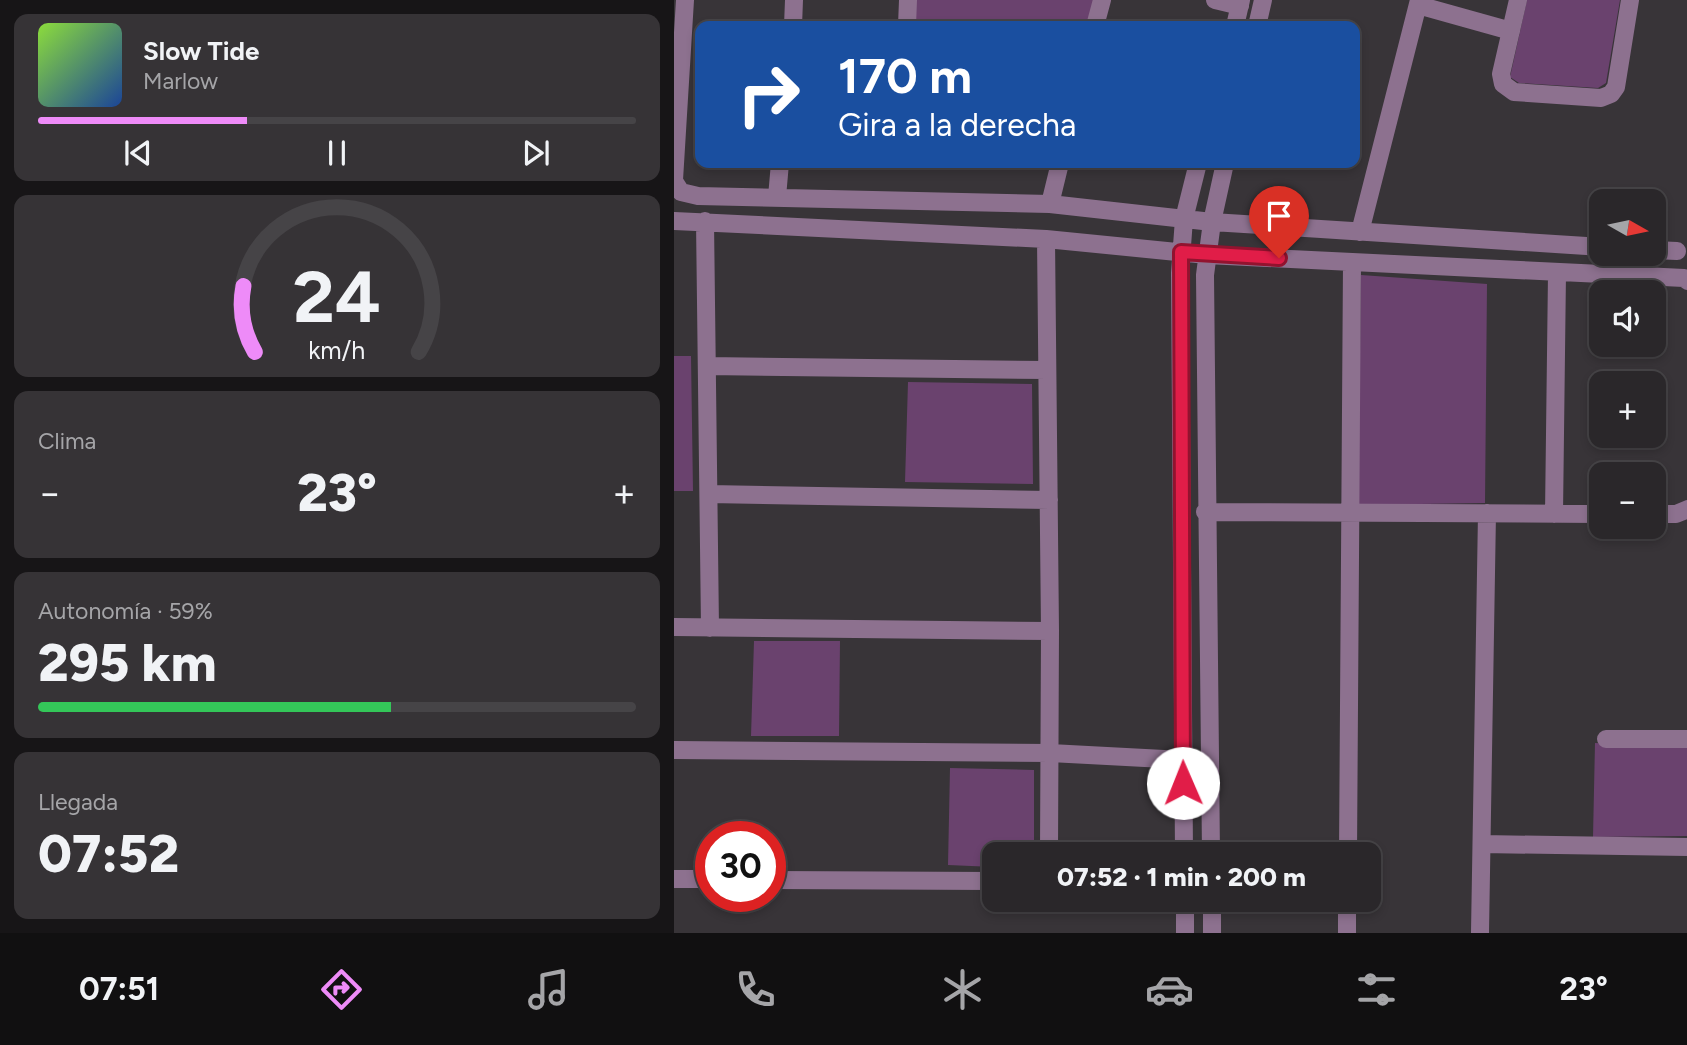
<!DOCTYPE html>
<html lang="es">
<meta charset="utf-8">
<style>
:root{--surface:#2a272a;--page:#363336;--text:#f1f3f6;--muted:#a5a5a8;--line:#464447;--accent:#ee8bf8}
body{margin:0;font-family:Figtree,sans-serif;background:var(--page);color:var(--text);height:100vh;display:flex;flex-direction:column;font-size:26px;white-space:nowrap}
*{box-sizing:border-box;margin:0}
p{font-size:23px;color:var(--muted)}
.icon{flex:none;width:38px;height:38px;fill:none;stroke:currentColor;stroke-width:2;stroke-linecap:round;stroke-linejoin:round}
.map{position:relative;flex:1;overflow:hidden}
.panel{display:flex;flex-direction:column;gap:14px;padding:14px;background:#171517;width:674px}
.panel>*{flex:none}
.banner{position:absolute;left:21px;top:21px;width:665px;height:147px;border-radius:14px;box-shadow:0 4px 10px #0003,0 0 0 2px var(--line);background:#1a4fa0;color:#fff;overflow:hidden}
.needle{width:46px;rotate:99deg}
.fabs{position:absolute;left:915px;top:189px;display:grid;gap:14px}
.fabs a{display:grid;place-items:center;width:77px;height:77px;border-radius:14px;background:var(--surface);box-shadow:0 4px 10px #0003,0 0 0 2px var(--line);font-size:35px}
.speed{position:absolute;left:21px;top:821px;display:flex;gap:14px;font-size:35px;font-weight:700;text-align:center}
.speed>*{display:grid;place-content:center;width:91px;height:91px;border-radius:50%;background:var(--surface);box-shadow:0 4px 10px #0003,0 0 0 2px var(--line);line-height:1}
.speed .limit{border:10px solid #d22;background:#fff;color:#111}
.pin{position:absolute;display:grid;place-items:center;width:60px;height:60px;color:#fff;margin:-72px -30px;border-radius:50% 50% 50% 0;rotate:-45deg;box-shadow:0 0 7px #0007}
.pin .icon{rotate:45deg}
.me{position:absolute;width:77px;margin:-38px;rotate:359deg;stroke-linejoin:round;filter:drop-shadow(0 0 5px #0008)}
.turn{display:flex;align-items:center;gap:24px;height:147px;padding:0 28px;font-size:32px}
.turn .icon{width:91px;height:91px;stroke-width:2.5}
.turn b{display:block;font-size:49px;line-height:60px}
.big{font-size:52px;font-weight:800;line-height:1.1}
.panel .tile{flex:1;display:flex;flex-direction:column;justify-content:center;gap:10px;min-width:0;padding:0 24px;border-radius:14px;background:var(--page)}
.panel .dial{align-items:center;gap:0}
.dial svg{height:182px;overflow:visible;fill:none;stroke:var(--line);stroke-width:7;stroke-linecap:round;text-anchor:middle}
.dial text{fill:var(--text);stroke:none}
.song{display:flex;align-items:center;gap:21px}
.cover{width:84px;height:84px;border-radius:10px;background:linear-gradient(135deg,hsl(90 70% 55%),hsl(220 70% 35%))}
.played{height:7px;border-radius:4px;background:linear-gradient(90deg,var(--accent) 35%,var(--line) 35%)}
.keys{display:flex;justify-content:space-around;direction:ltr}
.heat{display:flex;justify-content:space-between;align-items:center;font-size:38px;direction:ltr}
.charge{height:10px;border-radius:5px;background:linear-gradient(90deg,#34c759 59%,var(--line) 0)}
.trip{position:absolute;left:308px;top:842px;width:399px;height:70px;border-radius:14px;background:var(--surface);box-shadow:0 4px 10px #0003,0 0 0 2px var(--line);font-weight:800;line-height:70px;text-align:center}
.menu{display:flex;height:112px;justify-content:space-around;align-items:center;background:#111011;color:var(--muted)}
.menu .icon{width:49px;height:49px}
.menu .on{color:var(--accent)}
.menu b{font-size:32px;color:var(--text)}
main{display:flex;flex:1;min-height:0}
.map>svg:first-child{display:block}
.green{fill:#6a426e}
.lines{fill:none;stroke-linecap:round;stroke-linejoin:round}
.minor{stroke:#8d718f;stroke-width:18}
.route-casing{stroke:#92132f;stroke-width:18}
.route{stroke:#e11d48;stroke-width:12}
</style>
<main>
<section class="panel">
<div class="tile">
<div class="song"><i class="cover"></i><div><b>Slow Tide</b><p>Marlow</p></div></div>
<div class="played"></div>
<div class="keys"><svg class="icon" aria-label="previous" viewBox="0 0 24 24"><path d="M18 5L8 12l10 7zM5 5v14"/></svg><svg class="icon" aria-label="pause" viewBox="0 0 24 24"><path d="M8 5v14M16 5v14"/></svg><svg class="icon" aria-label="next" viewBox="0 0 24 24"><path d="M6 5l10 7-10 7zM19 5v14"/></svg></div>
</div>
<div class="tile dial"><svg viewBox="0 0 100 80">
<path d="M14 69A42 42 0 1 1 86 69"/>
<path d="M14 69A42 42 0 0 1 9 40" stroke="#ee8bf8"/>
<text x="50" y="56" font-size="32" font-weight="700">24</text>
<text x="50" y="72" font-size="11">km/h</text>
</svg></div>
<div class="tile"><p>Clima</p>
<div class="heat"><a>−</a><b class="big">23°</b><a>+</a></div>
</div>
<div class="tile"><p>Autonomía · 59%</p><b class="big">295 km</b><div class="charge"></div></div>
<div class="tile"><p>Llegada</p><b class="big">07:52</b></div>
</section>
<div class="map">
<svg width="1014" height="933" viewBox="0 0 1014 933">
<rect width="100%" height="100%" fill="#383438"/>
<path class="green" d="M241,0h179l-7,26h-174z
M853,0h93l-14,83 -8,5 -79,-5 -9,-6z
M687,275l126,9 -2,219 -127,2z
M0,356h17l2,135h-19z
M234,382l124,2 1,100 -128,-2z
M80,641h86l-1,95h-88z
M921,743l92,4v89l-94,1z
M276,768l84,2v84h-40v13l-46,-2z"/>
<g class="lines">
<path class="minor" d="M541,0l25,6
M844,0l-17,74 2,10 11,8 87,6 10,-4 5,-7 14,-87
M744,5l93,26
M119,26l1,-26
M233,26l1,-26
M421,26l7,-26
M561,26l6,-26
M583,26l6,-26
M0,180l11,-180
M0,181l7,11 17,4 352,8 162,18 390,25
M103,197l3,-34
M376,204l10,-41
M0,221l372,18 161,16 477,23 4,3
M31,221l5,407
M686,232l59,-232
M372,239l4,392 -1,223
M980,250l23,1
M33,366l340,4
M35,494l340,6
M531,512l397,2
M880,514l3,-241
M980,514h22l12,-5
M0,627l376,4
M932,739h82
M0,750l376,3 133,7
M808,844l206,3
M510,854l-4,-581 4,-54 14,-56
M537,854l-6,-579 7,-53 13,-59
M674,854l4,-592
M0,879h37
M96,880l224,1
M511,900v33
M538,900v33
M673,933v-33
M806,933l7,-420"/>
</g>
<g class="lines">
<g class="route-casing">
<path id="route" d="M509,783l-2,-531 98,6"/>
</g>
<use href="#route" class="route"/>
</g>
</svg>
<div class="fabs">
<a><svg class="needle" viewBox="-14 -14 28 28"><path d="M0-13l5 13h-10z" fill="#e53935"/><path d="M0 13l5-13h-10z" fill="#a5a5a8"/></svg></a>
<a><svg class="icon" aria-label="sound" viewBox="0 0 24 24"><path d="M4 9h4l5-4v14l-5-4H4zM17 9q2 3 0 6"/></svg></a>
<a>+</a>
<a>−</a>
</div>
<div class="speed"><div class="limit">30</div></div>
<div class="pin" style="left:605px;top:258px;background:#d93025"><svg class="icon" aria-label="arrive" viewBox="0 0 24 24"><path d="M6 21V4h12l-3 4 3 4H6"/></svg></div>
<svg class="me" style="left:509px;top:783px" viewBox="-20 -20 40 40"><circle r="19" fill="#fff"/><path d="M0-13L10 11 0 6-10 11z" fill="#e11d48"/></svg>
<div class="trip">07:52 · 1 min · 200 m</div>
<div class="banner">
<div class="turn"><svg class="icon" aria-label="right" viewBox="0 0 24 24"><path d="M7 20v-9h11M14 6l5 5-5 5"/></svg><div><b>170 m</b>Gira a la derecha</div></div>
</div>
</div>
</main>
<nav class="menu">
<b>07:51</b>
<svg class="icon on" aria-label="directions" viewBox="0 0 24 24"><path d="M12 3l9 9-9 9-9-9zM9 14v-3h6M13 9l2 2-2 2"/></svg>
<svg class="icon" aria-label="music" viewBox="0 0 24 24"><path d="M9 18V5l10-2v13"/><circle cx="6" cy="18" r="3"/><circle cx="16" cy="16" r="3"/></svg>
<svg class="icon" aria-label="phone" viewBox="0 0 24 24"><path d="M5 4h4l2 5-3 2q2 4 5 5l2-3 5 2v4C11 20 4 13 5 4z"/></svg>
<svg class="icon" aria-label="climate" viewBox="0 0 24 24"><path d="M12 3v18M4 7l16 10M4 17L20 7"/></svg>
<svg class="icon" aria-label="car" viewBox="0 0 24 24"><path d="M5 17H2v-5l4-1 3-4h7l3 4 3 1v5h-3M9 17h6M6 11h13"/><circle cx="7" cy="17" r="2"/><circle cx="17" cy="17" r="2"/></svg>
<svg class="icon" aria-label="filters" viewBox="0 0 24 24"><path d="M4 7h16M4 17h16"/><circle cx="9" cy="7" r="2"/><circle cx="15" cy="17" r="2"/></svg>
<b>23°</b>
</nav>
